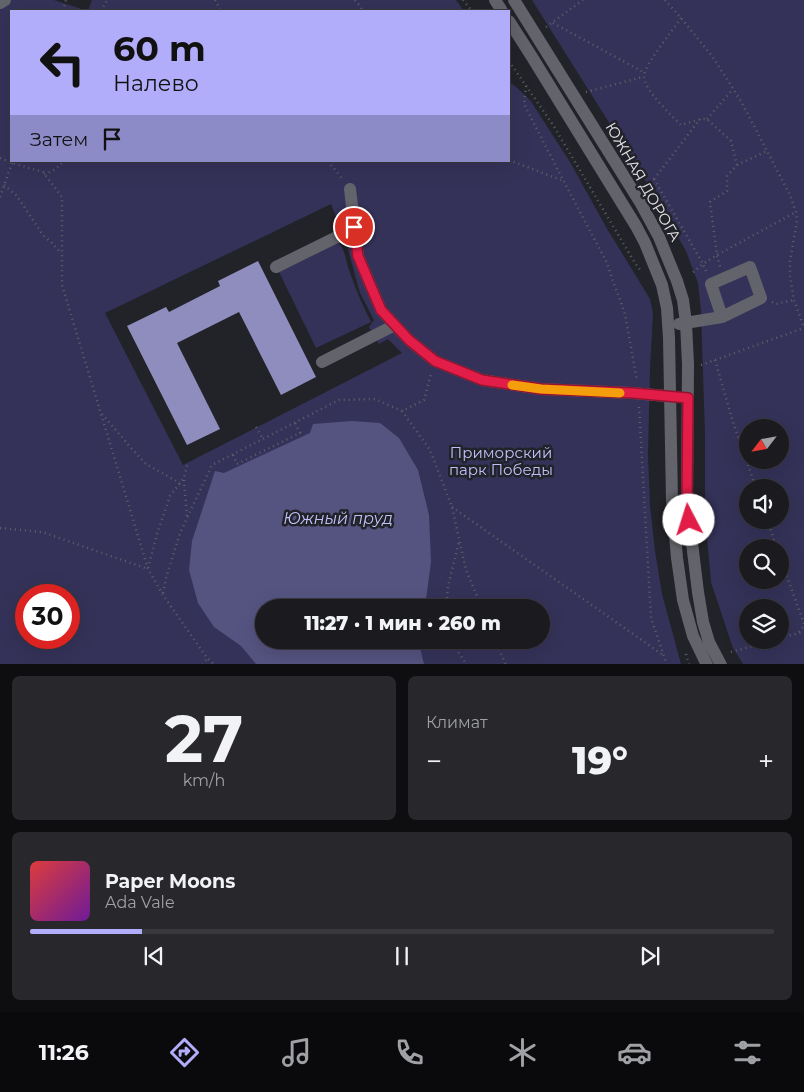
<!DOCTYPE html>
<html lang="ru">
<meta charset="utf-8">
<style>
:root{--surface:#1a1a1f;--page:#27272c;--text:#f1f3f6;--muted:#9fa1a4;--line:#38383d;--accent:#b1adfa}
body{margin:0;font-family:Montserrat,sans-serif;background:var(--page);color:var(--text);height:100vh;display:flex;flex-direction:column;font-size:19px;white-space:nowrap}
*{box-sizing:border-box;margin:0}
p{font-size:16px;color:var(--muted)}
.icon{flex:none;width:28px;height:28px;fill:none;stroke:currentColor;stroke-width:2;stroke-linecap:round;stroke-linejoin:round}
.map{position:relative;height:664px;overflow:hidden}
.panel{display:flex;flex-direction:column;gap:12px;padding:12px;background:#0e0e11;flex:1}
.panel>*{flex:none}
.hud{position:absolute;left:10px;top:10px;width:500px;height:152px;border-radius:0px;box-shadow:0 5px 20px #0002,0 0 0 1px var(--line);background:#b1adfa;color:#111;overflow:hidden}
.needle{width:32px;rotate:239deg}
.buttons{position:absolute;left:739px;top:419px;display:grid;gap:10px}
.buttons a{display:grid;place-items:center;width:50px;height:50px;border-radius:50%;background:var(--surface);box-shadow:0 5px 20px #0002,0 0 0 1px var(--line);font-size:25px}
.speed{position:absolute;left:15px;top:584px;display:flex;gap:10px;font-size:25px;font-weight:700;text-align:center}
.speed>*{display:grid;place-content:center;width:65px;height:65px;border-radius:50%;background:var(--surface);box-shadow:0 5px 20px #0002,0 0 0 1px var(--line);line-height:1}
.speed .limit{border:8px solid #d22;background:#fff;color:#111}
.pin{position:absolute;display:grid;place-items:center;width:42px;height:42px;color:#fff;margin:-21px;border:2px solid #fff;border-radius:50%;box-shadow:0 1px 5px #0007}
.me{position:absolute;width:55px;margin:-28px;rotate:355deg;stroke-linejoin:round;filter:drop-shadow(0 0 4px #0008)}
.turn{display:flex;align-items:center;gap:18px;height:105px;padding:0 20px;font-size:22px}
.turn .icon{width:65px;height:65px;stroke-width:2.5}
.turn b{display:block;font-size:35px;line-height:42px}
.then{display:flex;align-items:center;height:48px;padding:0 20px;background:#0003;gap:10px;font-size:19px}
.big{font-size:38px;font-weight:800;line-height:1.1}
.panel .card{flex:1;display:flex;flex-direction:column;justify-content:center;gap:8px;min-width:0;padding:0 18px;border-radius:8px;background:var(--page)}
.panel .dial{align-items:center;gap:0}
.dial b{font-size:65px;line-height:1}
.song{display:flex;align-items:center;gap:15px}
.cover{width:60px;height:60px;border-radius:8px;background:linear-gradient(135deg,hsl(0 70% 55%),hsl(280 70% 35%))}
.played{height:5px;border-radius:2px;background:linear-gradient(90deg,var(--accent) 15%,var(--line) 15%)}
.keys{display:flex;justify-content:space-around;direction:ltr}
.heat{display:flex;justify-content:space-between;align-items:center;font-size:28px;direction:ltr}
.panel .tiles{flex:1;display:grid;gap:12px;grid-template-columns:1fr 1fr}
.card:last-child{grid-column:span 2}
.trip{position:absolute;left:255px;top:599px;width:295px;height:50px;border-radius:25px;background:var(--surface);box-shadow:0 5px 20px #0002,0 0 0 1px var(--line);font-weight:800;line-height:50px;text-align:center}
.tab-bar{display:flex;height:80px;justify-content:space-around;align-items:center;background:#0a0a0c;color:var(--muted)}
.tab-bar .icon{width:35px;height:35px}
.tab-bar .current{color:var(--accent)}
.tab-bar b{font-size:22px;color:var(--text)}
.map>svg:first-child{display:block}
.green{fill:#353259;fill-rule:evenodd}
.water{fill:#555380}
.building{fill:#8e8dbd}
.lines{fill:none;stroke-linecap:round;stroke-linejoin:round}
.path{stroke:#606066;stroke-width:2.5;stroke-dasharray:1 4;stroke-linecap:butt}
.minor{stroke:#63636b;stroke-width:12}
.route-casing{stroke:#92132f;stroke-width:12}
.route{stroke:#e11d48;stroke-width:9}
.slow{stroke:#f59e0b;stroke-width:9}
.labels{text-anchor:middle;stroke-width:5;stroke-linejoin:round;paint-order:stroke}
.street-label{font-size:15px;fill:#e3e3e8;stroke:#222229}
.park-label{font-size:15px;fill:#c1bff9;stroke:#222229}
.water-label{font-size:16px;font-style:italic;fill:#c2c1fb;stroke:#222229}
</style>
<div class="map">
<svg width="804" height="665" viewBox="0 0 804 665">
<rect width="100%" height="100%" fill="#222229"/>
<path class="green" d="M0,0h54l34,11 4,-11h364l8,11h-453v150h498v-79l6,4 15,14 40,62 36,65 44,72 3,14 -3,56 -2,87 2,50 5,45 7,43 19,70 -681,1zM331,204l8,20 -4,6c3,8 4,13 12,16l13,47 14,27 -5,7 10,17 9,-5 14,14 -219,112 -78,-152zM26,595h43v43h-43zM264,608h277v32h-277z
M532,0h272v664h-61l-10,-16 -22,-66 -6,-68v-80l-4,-123 -3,-28 -12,-32 -34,-60zM748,428h32v32h-32zM748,488h32v32h-32zM748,548h32v32h-32zM748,608h32v32h-32z
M339,243c7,9 7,20 11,30 6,17 13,33 21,49l-55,26 -37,-76z"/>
<path class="water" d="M352,421l28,2 19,15 19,32 11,45 2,47 -6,45 -161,1v32h154l6,24h-168l-15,-18 -27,-19 -16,-24 -9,-33 3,-29 23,-70 9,2 86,-40 3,-9z"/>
<path class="building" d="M258,261l58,116 -35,18 -42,-83 -62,31 43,86 -33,16 -60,-119 39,-19 3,5 51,-26 -2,-5z"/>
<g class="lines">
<path class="path" d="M215,0l6,11
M355,0l4,5 4,6
M463,0l9,11
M665,0l16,18 31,38 13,20 17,27 48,92 6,17 1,9 -7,40v15l4,24 10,28
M63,11l3,-11
M101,11l6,-11
M681,18c-8,12 -36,46 -37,58 -1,13 28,40 37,49l20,-6h6l24,22 6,24 -10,11v15l-17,11 7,53 3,12
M553,23l92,50
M546,27l37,-27
M509,61l44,64 82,138 6,8
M526,86l-2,18 39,76 43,81 19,53 12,67
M586,92l57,-15
M707,119l26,-30
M0,158l12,5 31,9 19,25v88l86,284 15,26 44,63 8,7
M509,160l52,20
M328,161l15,19
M737,165l30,-14
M44,174c8,-2 15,-6 19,-13
M654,179l49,85 -12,10
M4,185l13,11 26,39 9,8 9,10
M648,187l52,-68
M0,197l12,-34
M706,271l-3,-7 14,-9 79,-43
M772,302l4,2 18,-4
M715,360l18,62 23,66
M701,365l103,-37
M639,407l12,211 16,47
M402,411l28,39 22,57 14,63 16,38
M102,414l30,35 14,15 34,19
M256,427l7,12
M233,455l4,9 63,-31 -5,-10
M184,480l3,37
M452,507l211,148
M767,520l10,28
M0,528l42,4 106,37
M780,557l24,67
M148,568l9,-34 13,-38 14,-18 4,-16
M163,593l3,-15 14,-45 32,-68 127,-65 36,-1 27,12 22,-11 7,-26
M446,608l2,-22 11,-44
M799,632l5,-6
M780,638l24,-6
M450,640l17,25
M495,640l11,25
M731,652l43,-12
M686,654l3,11
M203,665l4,-7"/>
<path class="minor" d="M495,0l7,11
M514,0l126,202 19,35 18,44 6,19 3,23 2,41 -1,138 11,90 5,30 6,20 12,23
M0,3l5,-3
M509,21l23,36 104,169 9,17 17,42 5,23 2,30 3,162 5,58 6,42 10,36 14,29
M350,189l8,67 23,54 28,30 26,21 47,19 59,9 92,4 44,4
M276,267l61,-30 17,-10
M679,324l43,-7 39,-19 -11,-31 -39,17 11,33
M322,362l73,-37"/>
</g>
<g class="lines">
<g class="route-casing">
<path id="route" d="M354,227l4,29 23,54 28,30 26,21 47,19 59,9 92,4 55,5 -1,104 2,18"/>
</g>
<use href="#route" class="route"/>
<path class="slow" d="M512,385l29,4 79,4"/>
</g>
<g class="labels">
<g class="street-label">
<text transform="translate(643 182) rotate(60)" y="5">ЮЖНАЯ ДОРОГА</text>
</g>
<g class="park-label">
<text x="501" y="458">Приморский<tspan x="501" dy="17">парк Победы</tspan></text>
</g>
<g class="water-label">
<text x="338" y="524">Южный пруд</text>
</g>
</g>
</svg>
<div class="buttons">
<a><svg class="needle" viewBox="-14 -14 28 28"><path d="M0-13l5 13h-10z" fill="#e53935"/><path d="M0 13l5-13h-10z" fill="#9fa1a4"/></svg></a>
<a><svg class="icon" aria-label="sound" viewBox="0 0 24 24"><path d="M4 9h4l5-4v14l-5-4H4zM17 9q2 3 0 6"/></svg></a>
<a><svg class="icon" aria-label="search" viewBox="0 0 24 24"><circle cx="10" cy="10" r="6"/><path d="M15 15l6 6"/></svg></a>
<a><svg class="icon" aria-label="layers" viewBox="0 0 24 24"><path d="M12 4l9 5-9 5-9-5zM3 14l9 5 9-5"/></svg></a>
</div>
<div class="speed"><div class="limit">30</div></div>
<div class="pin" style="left:354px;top:227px;background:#d93025"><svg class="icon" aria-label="arrive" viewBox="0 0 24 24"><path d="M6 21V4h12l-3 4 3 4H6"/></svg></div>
<svg class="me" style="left:689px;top:520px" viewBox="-20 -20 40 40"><circle r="19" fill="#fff"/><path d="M0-13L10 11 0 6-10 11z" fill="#e11d48"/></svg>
<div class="trip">11:27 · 1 мин · 260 m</div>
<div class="hud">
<div class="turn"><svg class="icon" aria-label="left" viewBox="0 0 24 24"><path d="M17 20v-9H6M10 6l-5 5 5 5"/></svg><div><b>60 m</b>Налево</div></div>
<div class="then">Затем<svg class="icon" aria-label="arrive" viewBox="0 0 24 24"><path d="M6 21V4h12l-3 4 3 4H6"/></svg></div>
</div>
</div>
<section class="panel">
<div class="tiles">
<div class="card dial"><b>27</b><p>km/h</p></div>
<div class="card"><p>Климат</p>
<div class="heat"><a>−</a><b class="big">19°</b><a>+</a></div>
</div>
<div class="card">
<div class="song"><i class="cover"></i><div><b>Paper Moons</b><p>Ada Vale</p></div></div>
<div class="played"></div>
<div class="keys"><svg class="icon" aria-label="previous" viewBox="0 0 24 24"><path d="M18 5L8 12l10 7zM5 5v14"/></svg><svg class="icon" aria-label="pause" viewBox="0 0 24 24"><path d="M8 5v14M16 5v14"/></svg><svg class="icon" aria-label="next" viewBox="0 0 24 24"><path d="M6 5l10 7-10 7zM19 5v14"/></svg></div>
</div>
</div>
</section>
<nav class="tab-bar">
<b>11:26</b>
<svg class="icon current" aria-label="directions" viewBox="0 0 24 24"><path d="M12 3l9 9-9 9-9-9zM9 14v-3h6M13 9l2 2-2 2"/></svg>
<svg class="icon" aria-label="music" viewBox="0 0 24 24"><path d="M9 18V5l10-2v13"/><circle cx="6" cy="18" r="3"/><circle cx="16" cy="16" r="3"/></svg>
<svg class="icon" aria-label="phone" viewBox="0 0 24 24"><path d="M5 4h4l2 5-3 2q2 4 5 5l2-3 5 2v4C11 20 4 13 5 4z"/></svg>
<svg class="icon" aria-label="climate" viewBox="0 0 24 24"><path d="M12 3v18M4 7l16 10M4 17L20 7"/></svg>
<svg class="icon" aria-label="car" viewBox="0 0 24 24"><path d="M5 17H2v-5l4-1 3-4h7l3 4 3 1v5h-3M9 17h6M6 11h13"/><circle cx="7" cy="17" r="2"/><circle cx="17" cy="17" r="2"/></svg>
<svg class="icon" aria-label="filters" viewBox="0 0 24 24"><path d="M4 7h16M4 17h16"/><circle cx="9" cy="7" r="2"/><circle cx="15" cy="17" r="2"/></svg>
</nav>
